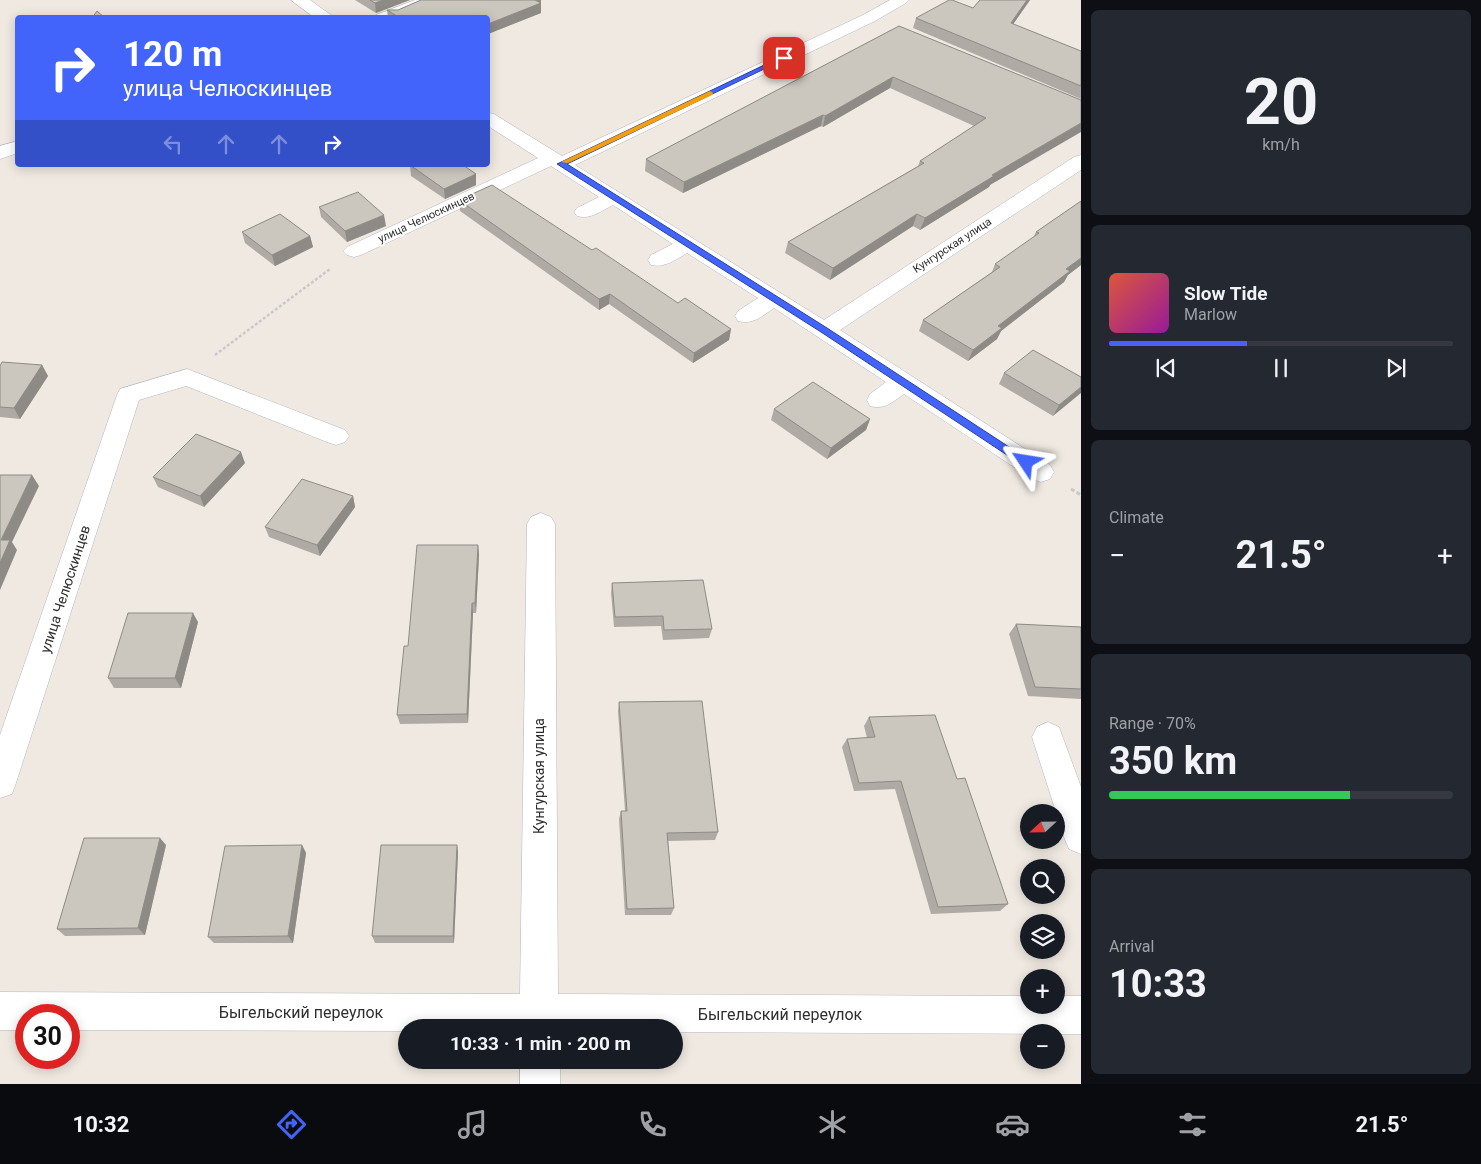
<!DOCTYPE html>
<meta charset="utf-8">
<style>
:root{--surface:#171b24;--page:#242831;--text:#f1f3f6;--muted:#9ea1a6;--line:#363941;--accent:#4264fb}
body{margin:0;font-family:Roboto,sans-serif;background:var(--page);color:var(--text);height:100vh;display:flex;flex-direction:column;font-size:19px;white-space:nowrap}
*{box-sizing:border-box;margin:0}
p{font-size:16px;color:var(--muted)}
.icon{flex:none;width:28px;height:28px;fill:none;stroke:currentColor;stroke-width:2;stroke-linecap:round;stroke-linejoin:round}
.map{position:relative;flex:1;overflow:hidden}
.panel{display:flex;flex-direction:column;gap:10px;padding:10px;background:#0d0f14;width:400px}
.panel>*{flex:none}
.hud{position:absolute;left:15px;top:15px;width:475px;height:152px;border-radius:5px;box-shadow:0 2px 12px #0003;background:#4264fb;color:#fff;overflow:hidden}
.needle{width:32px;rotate:248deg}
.buttons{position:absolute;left:1020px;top:804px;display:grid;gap:10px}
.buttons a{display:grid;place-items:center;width:45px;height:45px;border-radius:50%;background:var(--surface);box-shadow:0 2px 12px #0003;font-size:25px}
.speed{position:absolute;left:15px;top:1004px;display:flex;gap:10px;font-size:25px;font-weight:700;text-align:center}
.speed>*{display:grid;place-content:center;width:65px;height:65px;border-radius:50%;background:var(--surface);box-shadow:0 2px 12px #0003;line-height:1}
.speed .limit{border:8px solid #d22;background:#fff;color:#111}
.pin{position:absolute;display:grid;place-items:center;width:42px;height:42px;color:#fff;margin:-21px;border-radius:10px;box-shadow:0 2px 8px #0006}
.me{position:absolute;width:55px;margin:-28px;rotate:303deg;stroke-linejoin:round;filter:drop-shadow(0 0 4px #0008)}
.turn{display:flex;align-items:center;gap:18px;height:105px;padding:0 25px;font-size:22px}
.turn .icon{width:65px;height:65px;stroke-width:2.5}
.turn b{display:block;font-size:35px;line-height:42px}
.lanes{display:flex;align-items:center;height:48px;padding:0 25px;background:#0003;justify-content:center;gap:25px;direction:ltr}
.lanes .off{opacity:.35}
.big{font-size:38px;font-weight:700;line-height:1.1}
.panel .widget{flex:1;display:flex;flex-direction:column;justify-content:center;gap:8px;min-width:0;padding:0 18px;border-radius:8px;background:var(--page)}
.panel .dial{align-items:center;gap:0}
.dial b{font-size:65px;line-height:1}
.song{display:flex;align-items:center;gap:15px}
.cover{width:60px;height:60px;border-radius:8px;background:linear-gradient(135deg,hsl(10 70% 55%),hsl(300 70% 35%))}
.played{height:5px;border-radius:2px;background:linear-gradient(90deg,var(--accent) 40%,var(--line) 40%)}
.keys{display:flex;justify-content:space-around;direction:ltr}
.heat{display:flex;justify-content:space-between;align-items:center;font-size:28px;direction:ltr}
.charge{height:8px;border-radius:4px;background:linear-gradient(90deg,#34c759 70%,var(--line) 0)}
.trip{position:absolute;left:398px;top:1019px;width:285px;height:50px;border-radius:25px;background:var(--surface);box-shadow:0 2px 12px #0003;font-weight:700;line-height:50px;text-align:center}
.dock{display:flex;height:80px;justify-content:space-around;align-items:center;background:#090b0e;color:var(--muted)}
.dock .icon{width:35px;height:35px}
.dock .active{color:var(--accent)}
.dock b{font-size:22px;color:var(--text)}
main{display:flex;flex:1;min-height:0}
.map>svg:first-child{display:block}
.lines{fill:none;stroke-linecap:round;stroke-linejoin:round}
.minor-casing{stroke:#b4b7c1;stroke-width:1}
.path-far1{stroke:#c9c9c9;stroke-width:2.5;stroke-dasharray:3 2;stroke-linecap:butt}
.path{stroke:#c9c9c9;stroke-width:3;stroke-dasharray:4 2.5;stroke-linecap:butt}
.minor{fill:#fff;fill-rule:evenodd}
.wall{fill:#afaba4}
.shaded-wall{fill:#8e8b86}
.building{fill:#cbc7bf;stroke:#8e8b86}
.route{fill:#4264fb;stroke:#2b41a3}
.slow{fill:#f59e0b}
.labels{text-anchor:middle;stroke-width:4;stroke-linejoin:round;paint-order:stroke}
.far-street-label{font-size:11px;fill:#2e2e2e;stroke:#fff}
.street-label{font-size:14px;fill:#2e2e2e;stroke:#fff}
.near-street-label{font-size:16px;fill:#2e2e2e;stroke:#fff}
</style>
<main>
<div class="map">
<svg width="1081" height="1084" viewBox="0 0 1081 1084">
<rect width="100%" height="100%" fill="#efe9e1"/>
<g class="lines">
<g class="minor-casing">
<path id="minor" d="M291,0h19l25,18h-20z
M415,0h22l-3,3 -36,15h-24l2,-3z
M890,0h19l-3,3 -31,18 -300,144 249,155 250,-163 7,-2v15l-241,160 210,135 4,7 -4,7 -9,3 -9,-3 -128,-85c-12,8 -19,16 -34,12l-3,-6 3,-6 16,-12 -112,-74c-12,8 -21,17 -36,13l-3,-5 3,-5 20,-13 -71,-45c-12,7 -22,15 -36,12l-3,-5 3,-5 22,-11 -60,-39c-12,6 -23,15 -36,11l-3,-4 3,-4 22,-11 -48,-31 -190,89 -7,2 -7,-2 -4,-4 4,-4 191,-89 -50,-32v-13l6,1 68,42 301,-141z
M18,141v12l-18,6v-13z
M187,369l158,61 4,6 -4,6 -9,3 -9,-3 -141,-56 -47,14 -123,383 -4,11 -12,4v-63l117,-340 3,-6z
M541,513l10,4 4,7 3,470 471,2v9h27v-9h25v38l-407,-2v-4h-268v3l-337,-1v-15h-43v15h-26v-38l520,2 7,-470 4,-7z
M1048,722l11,5 22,60v67l-12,-5 -5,-12 -32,-100 5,-10z
M520,1060h40v24h-40z"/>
</g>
<path class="path-far1" d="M215,355l115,-86"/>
<path class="path" d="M1071,489l10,6"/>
<use href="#minor" class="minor"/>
</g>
<path class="wall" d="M355,0h55l-34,13z
M421,0h120v13l-53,21v-16h-100l-1,-8h11z
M980,0h50l-17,24 68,27v48l-168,-71 3,-10 57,-10z
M899,26l182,74 -91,85 -1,2 -69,43 -7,-4 -83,54 -45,-27 3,-11 130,-76 2,-5 54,-35 -84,-38 -67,39 -2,-1 -138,67 -38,-22 1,-12z
M410,165l66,20 -31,14 -34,-23z
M459,200l133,50 86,53 53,26 -2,11 -36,23 -84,-59 -10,6 -139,-99z
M1081,201v64l-13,10 -4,7 -63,49 -4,8 -29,22 -49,-30 4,-11 69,-48 3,-8 38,-26 3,-6z
M319,207l67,19 -39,16 -26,-25z
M242,232l68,4 3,11 -38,19 -30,-23z
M42,365l6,11 -28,43 -20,-2v-51z
M1004,373l77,4 -28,39 -54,-32z
M774,409l96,10 -4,11 -39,29 -56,-39z
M245,463l-41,44 -46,-20 -5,-10z
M353,496l2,11 -35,49 -51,-19 -4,-10z
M478,545l1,10 -3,58h-3l-5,110 -68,1 -3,-9 11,-69z
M612,583l100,46 -3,9 -46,2 -2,-14 -47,1 -3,-34z
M198,622l-17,66h-67l-6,-10z
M1016,624l65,3v72l-53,-3 -19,-62z
M619,702l99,130 -3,8 -47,1 6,67 -3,7h-46l-6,-96 2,-8h4l-7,-100z
M869,717l88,62 51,125 -8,7 -69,3 -36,-125 -41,2 -12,-44 5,-8 20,-1 -3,-12z
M166,845l-21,90 -80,1 -8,-7z
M302,845l4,8 -13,90h-79l-6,-6z
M457,845l1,7 -4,91h-79l-3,-7z"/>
<path class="shaded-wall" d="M383,0h27l-34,13 -1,-10z
M535,0h6v13l-53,21v-10z
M1027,0h3l-23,33 4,-10z
M893,77l-3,11 -67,39 2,-11z
M823,115l-2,11 -138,67 1,-11z
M1081,123v9l-91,53 -1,2 -69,43 5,-12 67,-43z
M94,165h7l-6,2z
M476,174v11l-31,14 -1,-10z
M917,214l-4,12 -83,54 3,-12z
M384,215l2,11 -39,16 -2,-11z
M310,236l3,11 -38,19 -3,-11z
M1081,258v7l-13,10 -4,7 -63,49 -4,8 -29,22 5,-11 25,-24 68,-57z
M610,294l-1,10 -10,6v-11z
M731,329l-2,11 -36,23 1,-10z
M42,365l6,11 -28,43 -6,-11z
M1081,387v6l-28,23 6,-11z
M870,419l-4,11 -39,29 4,-11z
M241,452l4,11 -41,44 -4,-11z
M32,475l7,11 -27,56 5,8 -17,40v-27l1,-23z
M353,496l2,11 -35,49 -3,-11z
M478,545l1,10 -3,58 -1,-10z
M472,603l1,10 -5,110 -1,-9z
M193,613l5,9 -17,66 -6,-10z
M160,838l6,7 -21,90 -7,-7z
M302,845l4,8 -13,90 -5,-7z
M457,845l1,7 -4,91 -1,-7z"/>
<path class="building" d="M370,0h13l-8,3z
M421,0h114l6,3 -53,21v-6h-88l-13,-8h11z
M949,0h3l21,8 7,-8h47l-16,23 70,28v35l-165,-68z
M97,11l8,7h-13z
M899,26l182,74v23l-89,52 2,1 -69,42 -8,-4 -84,54 -45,-26 136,-79 -4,-2 66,-43 -93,-41 -68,39 -2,-1 -139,67 -38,-23z
M410,165h53l13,9 -32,15z
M492,185l100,65 4,-2 82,55 7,-5 46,31 -37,24 -84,-59 -11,5 -140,-99z
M358,192l26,23 -39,16 -26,-24z
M1081,201v57l-15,11 4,2 -72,55 4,2 -29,22 -50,-30 77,-53 -5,-3 44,-31 -3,-1z
M280,214l30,22 -38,19 -30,-23z
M1033,350l48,27v10l-22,18 -55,-32z
M2,362l40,3 -28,43 -14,-1v-41z
M813,382l57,37 -39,29 -57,-39z
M196,434l45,18 -41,44 -47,-19z
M0,475h32l-31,65h9l-10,23z
M302,479l51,17 -36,49 -52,-18z
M417,545h61l-3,58h-3l-5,111 -70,1 7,-69h4z
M703,580l9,49 -48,1 -1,-14 -48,1 -3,-34z
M128,613h65l-18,65h-67z
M1016,624l65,3v62l-46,-2z
M702,701l16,131 -51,1 7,75 -47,1 -6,-98h6l-8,-109z
M935,715l22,64 8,-1 43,126 -70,3 -37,-126 -42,2 -12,-44 28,-2 -6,-20z
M84,838h76l-22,90 -81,1z
M302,845l-14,91 -80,1 17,-91z
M381,845h76l-4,91h-81z"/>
<path class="route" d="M781,57l6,1 -220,106 260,164 202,132 2,2 -2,3h-7l-201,-133 -264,-168z"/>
<path class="slow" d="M710,91l3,2 -1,2 -144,68 -7,-1z"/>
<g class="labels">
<g class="far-street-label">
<text transform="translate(426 217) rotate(-25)" y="4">улица Челюскинцев</text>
<text transform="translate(952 245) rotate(-33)" y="4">Кунгурская улица</text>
</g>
<g class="street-label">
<text transform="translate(65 589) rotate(-72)" y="5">улица Челюскинцев</text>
<text transform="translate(539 776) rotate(-90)" y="5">Кунгурская улица</text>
</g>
<g class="near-street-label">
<text x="301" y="1018">Быгельский переулок</text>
<text x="780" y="1020">Быгельский переулок</text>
</g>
</g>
</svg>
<div class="buttons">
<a><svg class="needle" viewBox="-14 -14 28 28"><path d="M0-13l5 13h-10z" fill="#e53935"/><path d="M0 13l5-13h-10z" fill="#9ea1a6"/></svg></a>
<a><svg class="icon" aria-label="search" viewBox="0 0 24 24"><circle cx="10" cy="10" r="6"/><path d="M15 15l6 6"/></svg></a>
<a><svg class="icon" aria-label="layers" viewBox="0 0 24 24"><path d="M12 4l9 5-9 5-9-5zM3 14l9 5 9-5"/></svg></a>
<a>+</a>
<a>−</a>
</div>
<div class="speed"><div class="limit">30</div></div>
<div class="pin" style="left:784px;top:58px;background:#d93025"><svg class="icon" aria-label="arrive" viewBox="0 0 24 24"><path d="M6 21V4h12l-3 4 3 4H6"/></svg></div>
<svg class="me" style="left:1026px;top:462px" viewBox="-20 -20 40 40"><path d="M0-17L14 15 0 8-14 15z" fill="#4264fb" stroke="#fff" stroke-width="4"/></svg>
<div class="trip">10:33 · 1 min · 200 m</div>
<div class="hud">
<div class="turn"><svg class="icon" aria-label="right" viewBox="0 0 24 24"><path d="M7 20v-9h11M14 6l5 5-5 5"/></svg><div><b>120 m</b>улица Челюскинцев</div></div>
<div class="lanes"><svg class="icon off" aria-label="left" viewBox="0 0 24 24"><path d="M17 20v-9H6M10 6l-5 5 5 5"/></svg><svg class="icon off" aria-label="ahead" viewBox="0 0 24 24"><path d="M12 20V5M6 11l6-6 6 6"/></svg><svg class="icon off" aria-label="ahead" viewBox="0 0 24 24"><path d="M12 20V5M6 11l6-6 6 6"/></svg><svg class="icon" aria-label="right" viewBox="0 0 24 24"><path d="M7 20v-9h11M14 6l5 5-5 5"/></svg></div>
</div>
</div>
<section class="panel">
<div class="widget dial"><b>20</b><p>km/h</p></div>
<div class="widget">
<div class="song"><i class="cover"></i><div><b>Slow Tide</b><p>Marlow</p></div></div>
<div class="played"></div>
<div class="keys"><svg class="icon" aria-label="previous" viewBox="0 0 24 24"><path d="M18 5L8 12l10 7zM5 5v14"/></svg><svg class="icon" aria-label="pause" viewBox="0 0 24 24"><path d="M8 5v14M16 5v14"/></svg><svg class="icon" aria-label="next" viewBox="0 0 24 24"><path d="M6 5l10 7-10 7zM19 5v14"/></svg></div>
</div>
<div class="widget"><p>Climate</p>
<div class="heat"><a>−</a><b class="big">21.5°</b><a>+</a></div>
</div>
<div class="widget"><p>Range · 70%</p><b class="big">350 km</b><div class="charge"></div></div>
<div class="widget"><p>Arrival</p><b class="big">10:33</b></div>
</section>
</main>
<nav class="dock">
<b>10:32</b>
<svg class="icon active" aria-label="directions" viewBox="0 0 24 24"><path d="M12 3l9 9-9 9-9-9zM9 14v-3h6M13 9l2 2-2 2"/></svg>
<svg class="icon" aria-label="music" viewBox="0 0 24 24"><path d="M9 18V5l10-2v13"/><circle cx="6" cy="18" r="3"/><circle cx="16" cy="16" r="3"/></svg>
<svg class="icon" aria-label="phone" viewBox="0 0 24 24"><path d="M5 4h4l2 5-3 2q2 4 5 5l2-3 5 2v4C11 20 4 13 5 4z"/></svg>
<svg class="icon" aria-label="climate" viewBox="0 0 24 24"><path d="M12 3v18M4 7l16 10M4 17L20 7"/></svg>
<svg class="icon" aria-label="car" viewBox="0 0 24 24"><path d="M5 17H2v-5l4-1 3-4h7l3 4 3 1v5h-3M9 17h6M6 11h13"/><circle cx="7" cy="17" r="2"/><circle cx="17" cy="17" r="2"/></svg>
<svg class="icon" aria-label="filters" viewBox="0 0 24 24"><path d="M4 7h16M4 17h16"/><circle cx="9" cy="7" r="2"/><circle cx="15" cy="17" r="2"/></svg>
<b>21.5°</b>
</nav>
